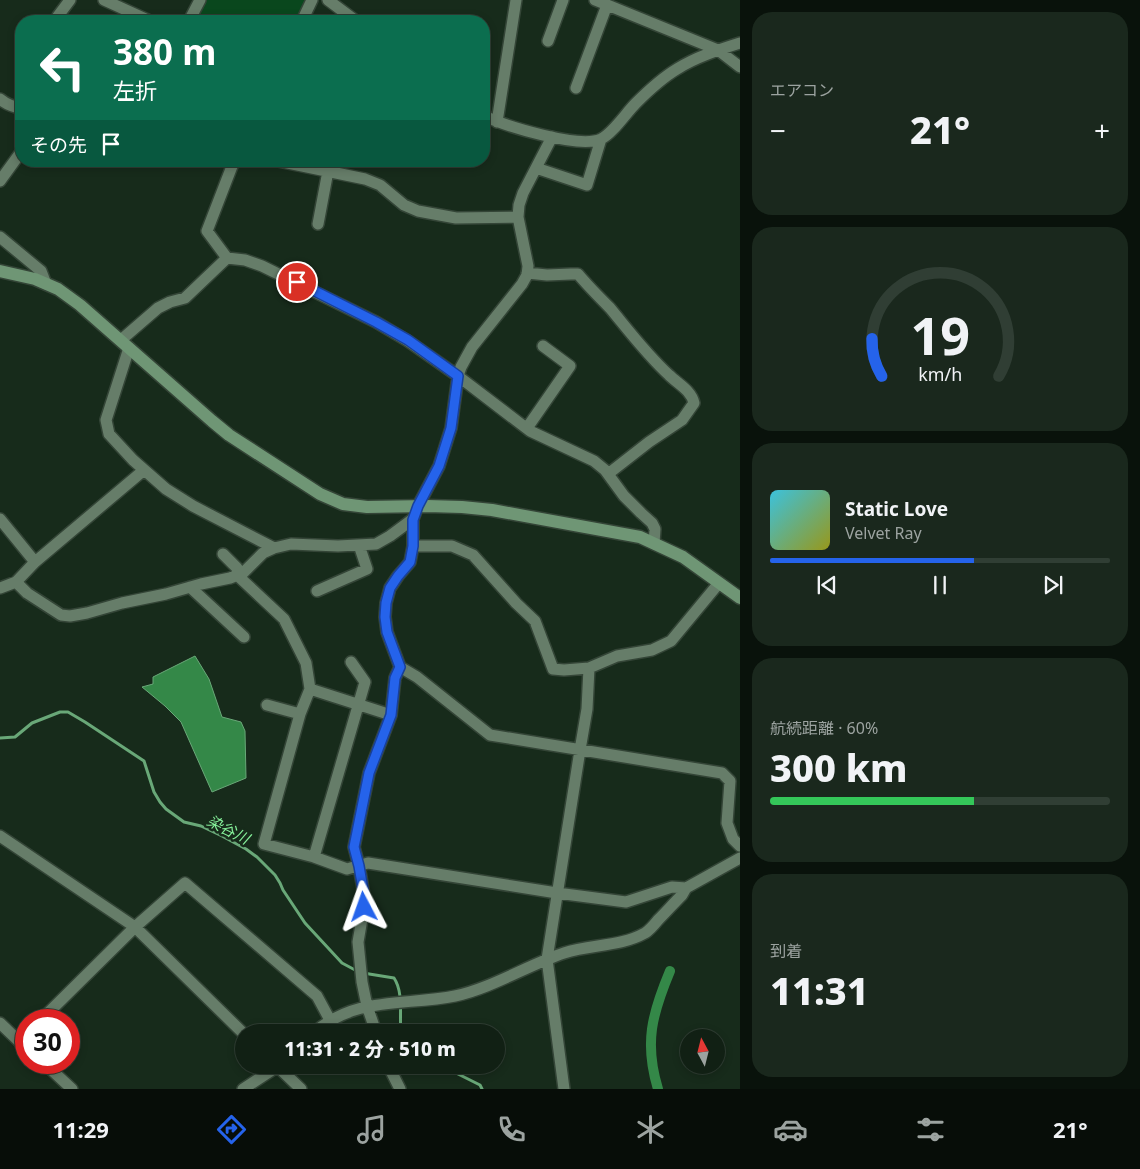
<!DOCTYPE html>
<html lang="ja">
<meta charset="utf-8">
<style>
:root{--surface:#112014;--page:#1a281d;--text:#f1f3f6;--muted:#9ca3a0;--line:#303e34;--accent:#2563eb}
body{margin:0;font-family:"Noto Sans","Noto Sans JP",sans-serif;background:var(--page);color:var(--text);height:100vh;display:flex;flex-direction:column;font-size:19px;white-space:nowrap}
*{box-sizing:border-box;margin:0}
p{font-size:16px;color:var(--muted)}
.icon{flex:none;width:28px;height:28px;fill:none;stroke:currentColor;stroke-width:2;stroke-linecap:round;stroke-linejoin:round}
.map{position:relative;flex:1;overflow:hidden}
.drawer{display:flex;flex-direction:column;gap:12px;padding:12px;background:#09120b;width:400px}
.drawer>*{flex:none}
.top-card{position:absolute;left:15px;top:15px;width:475px;height:152px;border-radius:20px;box-shadow:0 2px 8px #0003,0 0 0 1px var(--line);background:#0b6e4f;color:#fff;overflow:hidden}
.needle{width:32px;rotate:353deg}
.buttons{position:absolute;left:680px;top:1029px;display:grid;gap:10px}
.buttons a{display:grid;place-items:center;width:45px;height:45px;border-radius:50%;background:var(--surface);box-shadow:0 2px 8px #0003,0 0 0 1px var(--line);font-size:25px}
.speed{position:absolute;left:15px;top:1009px;display:flex;gap:10px;font-size:25px;font-weight:700;text-align:center}
.speed>*{display:grid;place-content:center;width:65px;height:65px;border-radius:50%;background:var(--surface);box-shadow:0 2px 8px #0003,0 0 0 1px var(--line);line-height:1}
.speed .limit{border:8px solid #d22;background:#fff;color:#111}
.pin{position:absolute;display:grid;place-items:center;width:42px;height:42px;color:#fff;margin:-21px;border:2px solid #fff;border-radius:50%;box-shadow:0 1px 5px #0007}
.me{position:absolute;width:55px;margin:-28px;rotate:356deg;stroke-linejoin:round;filter:drop-shadow(0 0 4px #0008)}
.turn{display:flex;align-items:center;gap:18px;height:105px;padding:0 15px;font-size:22px}
.turn .icon{width:65px;height:65px;stroke-width:2.5}
.turn b{display:block;font-size:35px;line-height:42px}
.then{display:flex;align-items:center;height:48px;padding:0 15px;background:#0003;gap:10px;font-size:19px}
.big{font-size:38px;font-weight:800;line-height:1.1}
.drawer .card{flex:1;display:flex;flex-direction:column;justify-content:center;gap:8px;min-width:0;padding:0 18px;border-radius:20px;background:var(--page)}
.drawer .dial{align-items:center;gap:0}
.dial svg{height:130px;overflow:visible;fill:none;stroke:var(--line);stroke-width:7;stroke-linecap:round;text-anchor:middle}
.dial text{fill:var(--text);stroke:none}
.song{display:flex;align-items:center;gap:15px}
.cover{width:60px;height:60px;border-radius:8px;background:linear-gradient(135deg,hsl(190 70% 55%),hsl(60 70% 35%))}
.played{height:5px;border-radius:2px;background:linear-gradient(90deg,var(--accent) 60%,var(--line) 60%)}
.keys{display:flex;justify-content:space-around;direction:ltr}
.heat{display:flex;justify-content:space-between;align-items:center;font-size:28px;direction:ltr}
.charge{height:8px;border-radius:4px;background:linear-gradient(90deg,#34c759 60%,var(--line) 0)}
.trip{position:absolute;left:235px;top:1024px;width:270px;height:50px;border-radius:25px;background:var(--surface);box-shadow:0 2px 8px #0003,0 0 0 1px var(--line);font-weight:800;line-height:50px;text-align:center}
.tab-bar{display:flex;height:80px;justify-content:space-around;align-items:center;background:#070d08;color:var(--muted)}
.tab-bar .icon{width:35px;height:35px}
.tab-bar .selected{color:var(--accent)}
.tab-bar b{font-size:22px;color:var(--text)}
main{display:flex;flex:1;min-height:0}
.map>svg:first-child{display:block}
.green{fill:#09471d}
.water{fill:#348848;stroke:#69a878}
.lines{fill:none;stroke-linecap:round;stroke-linejoin:round}
.stream{stroke:#69a878;stroke-width:3}
.canal{stroke:#348848;stroke-width:10}
.street-casing{stroke:#344537;stroke-width:14}
.secondary-casing{stroke:#344537;stroke-width:15}
.street{stroke:#667d69;stroke-width:11}
.secondary{stroke:#6f9675;stroke-width:12}
.route-casing{stroke:#184099;stroke-width:12}
.route{stroke:#2563eb;stroke-width:9}
.labels{text-anchor:middle;stroke-width:5;stroke-linejoin:round;paint-order:stroke}
.water-label{font-size:15px;font-style:italic;fill:#85f19a;stroke:#172b1b}
</style>
<main>
<div class="map">
<svg width="740" height="1089" viewBox="0 0 740 1089">
<rect width="100%" height="100%" fill="#172b1b"/>
<path class="green" d="M204,0h104l-10,21h-105z"/>
<path class="water" d="M195,656l14,23 13,38 19,5 4,9 1,47 -34,14 -31,-70 -16,-16 -23,-19 11,-3v-7z"/>
<g class="lines">
<path class="stream" d="M0,738l15,-1 17,-14 28,-11h8l17,10 59,39 10,31 6,10 6,7 18,13 17,4 21,10 24,13 11,8 18,18 5,8 3,7 22,33 37,40 15,8
M363,973l31,5c10,15 5,38 7,54
M448,1065l10,9 22,11 2,4"/>
<path class="canal" d="M658,1089c-14,-46 -6,-75 12,-118"/>
<g class="street-casing">
<path id="street" d="M104,0l46,21
M328,0l28,21
M595,0l123,50 22,17
M56,21l2,-5 12,-16
M189,21l11,-21
M302,21l10,-21
M548,41l15,-41
M576,88l31,-83
M0,99c6,5 14,8 21,9
M484,116c22,10 95,33 117,23 12,-6 25,-26 35,-36 12,-12 26,-25 41,-34 19,-12 41,-19 63,-26
M497,122l19,-122
M552,137l-29,56 -4,12 -1,12 10,49 -1,9 -5,9 -50,63 -11,20 -3,9 -7,52 -12,38 -21,40 -5,13v27l-3,16 -12,14 -8,12 -4,15 -1,14 2,15 13,35 17,10 73,58 232,38 8,8 -3,42 6,16 7,7
M278,161l87,18 15,6 24,20 14,6 38,7 62,-1
M536,168l51,17 14,-46
M0,181l21,-29
M318,224l10,-53
M0,237l41,34 5,13
M227,258l18,2 17,6 114,56 32,19 50,35 72,55 64,30 11,9 19,26 17,17 11,10 3,6 -1,15
M527,273l20,2 24,-1h7c10,12 21,23 32,34 19,23 37,47 59,67 9,9 22,15 25,28l-12,17 -33,22 -41,32
M121,340l37,-32 12,-6 15,-4 42,-40 -20,-27 27,-70
M527,428l43,-62 -27,-20
M0,519l35,43
M413,546h39l21,9 43,48 19,18 18,48 11,1 25,-2 28,-12 35,-6 19,-9 48,-58
M274,548l17,-4 47,2 38,-2 14,-8 23,-17
M223,554l14,14v7l47,44 22,44 4,26
M16,582l11,11 34,22 9,1 17,-3 35,-10 44,-9 35,-10 29,-6 13,-5 20,-20 11,-5 -81,-42 -27,-17 -33,-29 -24,-26 -3,-14 23,-72
M190,587l54,50
M0,588l16,-6 19,-20 109,-92
M317,591l50,-22 -8,-24
M267,705l33,9
M391,715l-81,-26 -10,25 -36,130 50,13 33,12 21,-6 189,30 69,9 46,-15 14,1
M0,836l135,91 109,107
M314,857l51,-175 -14,-20
M41,1020l94,-93 50,-44 132,113 13,24
M0,1023l26,25
M315,1032c41,-36 90,-26 140,-36 37,-8 73,-31 109,-43 27,-9 56,-6 81,-20 5,-3 9,-8 13,-13 8,-8 16,-17 24,-25l4,-7 54,-30
M376,1032l-9,-26 -5,-24 -4,-40 6,-35v-12l-5,-29 -5,-19 15,-74 22,-58 4,-37 5,-11
M43,1062l29,27
M276,1065l25,24
M388,1065l12,24
M243,1089l37,-24
M564,1089l-17,-130 33,-209 7,-41 2,-41"/>
</g>
<g class="secondary-casing">
<path id="secondary" d="M0,271l35,8 23,10 22,16 132,116 17,14 91,59 23,10 24,3 60,-1 35,1 30,3 148,27 43,20 57,41"/>
</g>
<use href="#street" class="street"/>
<use href="#secondary" class="secondary"/>
</g>
<g class="lines">
<g class="route-casing">
<path id="route" d="M297,282l79,40 32,18 50,36 -7,52 -12,38 -21,40 -5,14v26l-3,16 -12,14 -8,12 -4,15 -1,14 2,15 13,35 -5,11 -4,37 -22,58 -15,74 5,19 5,29v12"/>
</g>
<use href="#route" class="route"/>
</g>
<g class="labels">
<g class="water-label">
<text transform="translate(228 830) rotate(27)" y="5">染谷川</text>
</g>
</g>
</svg>
<div class="buttons">
<a><svg class="needle" viewBox="-14 -14 28 28"><path d="M0-13l5 13h-10z" fill="#e53935"/><path d="M0 13l5-13h-10z" fill="#9ca3a0"/></svg></a>
</div>
<div class="speed"><div class="limit">30</div></div>
<div class="pin" style="left:297px;top:282px;background:#d93025"><svg class="icon" aria-label="arrive" viewBox="0 0 24 24"><path d="M6 21V4h12l-3 4 3 4H6"/></svg></div>
<svg class="me" style="left:364px;top:907px" viewBox="-20 -20 40 40"><path d="M0-17L14 15 0 8-14 15z" fill="#2563eb" stroke="#fff" stroke-width="4"/></svg>
<div class="trip">11:31 · 2 分 · 510 m</div>
<div class="top-card">
<div class="turn"><svg class="icon" aria-label="left" viewBox="0 0 24 24"><path d="M17 20v-9H6M10 6l-5 5 5 5"/></svg><div><b>380 m</b>左折</div></div>
<div class="then">その先<svg class="icon" aria-label="arrive" viewBox="0 0 24 24"><path d="M6 21V4h12l-3 4 3 4H6"/></svg></div>
</div>
</div>
<section class="drawer">
<div class="card"><p>エアコン</p>
<div class="heat"><a>−</a><b class="big">21°</b><a>+</a></div>
</div>
<div class="card dial"><svg viewBox="0 0 100 80">
<path d="M14 69A42 42 0 1 1 86 69"/>
<path d="M14 69A42 42 0 0 1 8 46" stroke="#2563eb"/>
<text x="50" y="56" font-size="32" font-weight="700">19</text>
<text x="50" y="72" font-size="11">km/h</text>
</svg></div>
<div class="card">
<div class="song"><i class="cover"></i><div><b>Static Love</b><p>Velvet Ray</p></div></div>
<div class="played"></div>
<div class="keys"><svg class="icon" aria-label="previous" viewBox="0 0 24 24"><path d="M18 5L8 12l10 7zM5 5v14"/></svg><svg class="icon" aria-label="pause" viewBox="0 0 24 24"><path d="M8 5v14M16 5v14"/></svg><svg class="icon" aria-label="next" viewBox="0 0 24 24"><path d="M6 5l10 7-10 7zM19 5v14"/></svg></div>
</div>
<div class="card"><p>航続距離 · 60%</p><b class="big">300 km</b><div class="charge"></div></div>
<div class="card"><p>到着</p><b class="big">11:31</b></div>
</section>
</main>
<nav class="tab-bar">
<b>11:29</b>
<svg class="icon selected" aria-label="directions" viewBox="0 0 24 24"><path d="M12 3l9 9-9 9-9-9zM9 14v-3h6M13 9l2 2-2 2"/></svg>
<svg class="icon" aria-label="music" viewBox="0 0 24 24"><path d="M9 18V5l10-2v13"/><circle cx="6" cy="18" r="3"/><circle cx="16" cy="16" r="3"/></svg>
<svg class="icon" aria-label="phone" viewBox="0 0 24 24"><path d="M5 4h4l2 5-3 2q2 4 5 5l2-3 5 2v4C11 20 4 13 5 4z"/></svg>
<svg class="icon" aria-label="climate" viewBox="0 0 24 24"><path d="M12 3v18M4 7l16 10M4 17L20 7"/></svg>
<svg class="icon" aria-label="car" viewBox="0 0 24 24"><path d="M5 17H2v-5l4-1 3-4h7l3 4 3 1v5h-3M9 17h6M6 11h13"/><circle cx="7" cy="17" r="2"/><circle cx="17" cy="17" r="2"/></svg>
<svg class="icon" aria-label="filters" viewBox="0 0 24 24"><path d="M4 7h16M4 17h16"/><circle cx="9" cy="7" r="2"/><circle cx="15" cy="17" r="2"/></svg>
<b>21°</b>
</nav>
